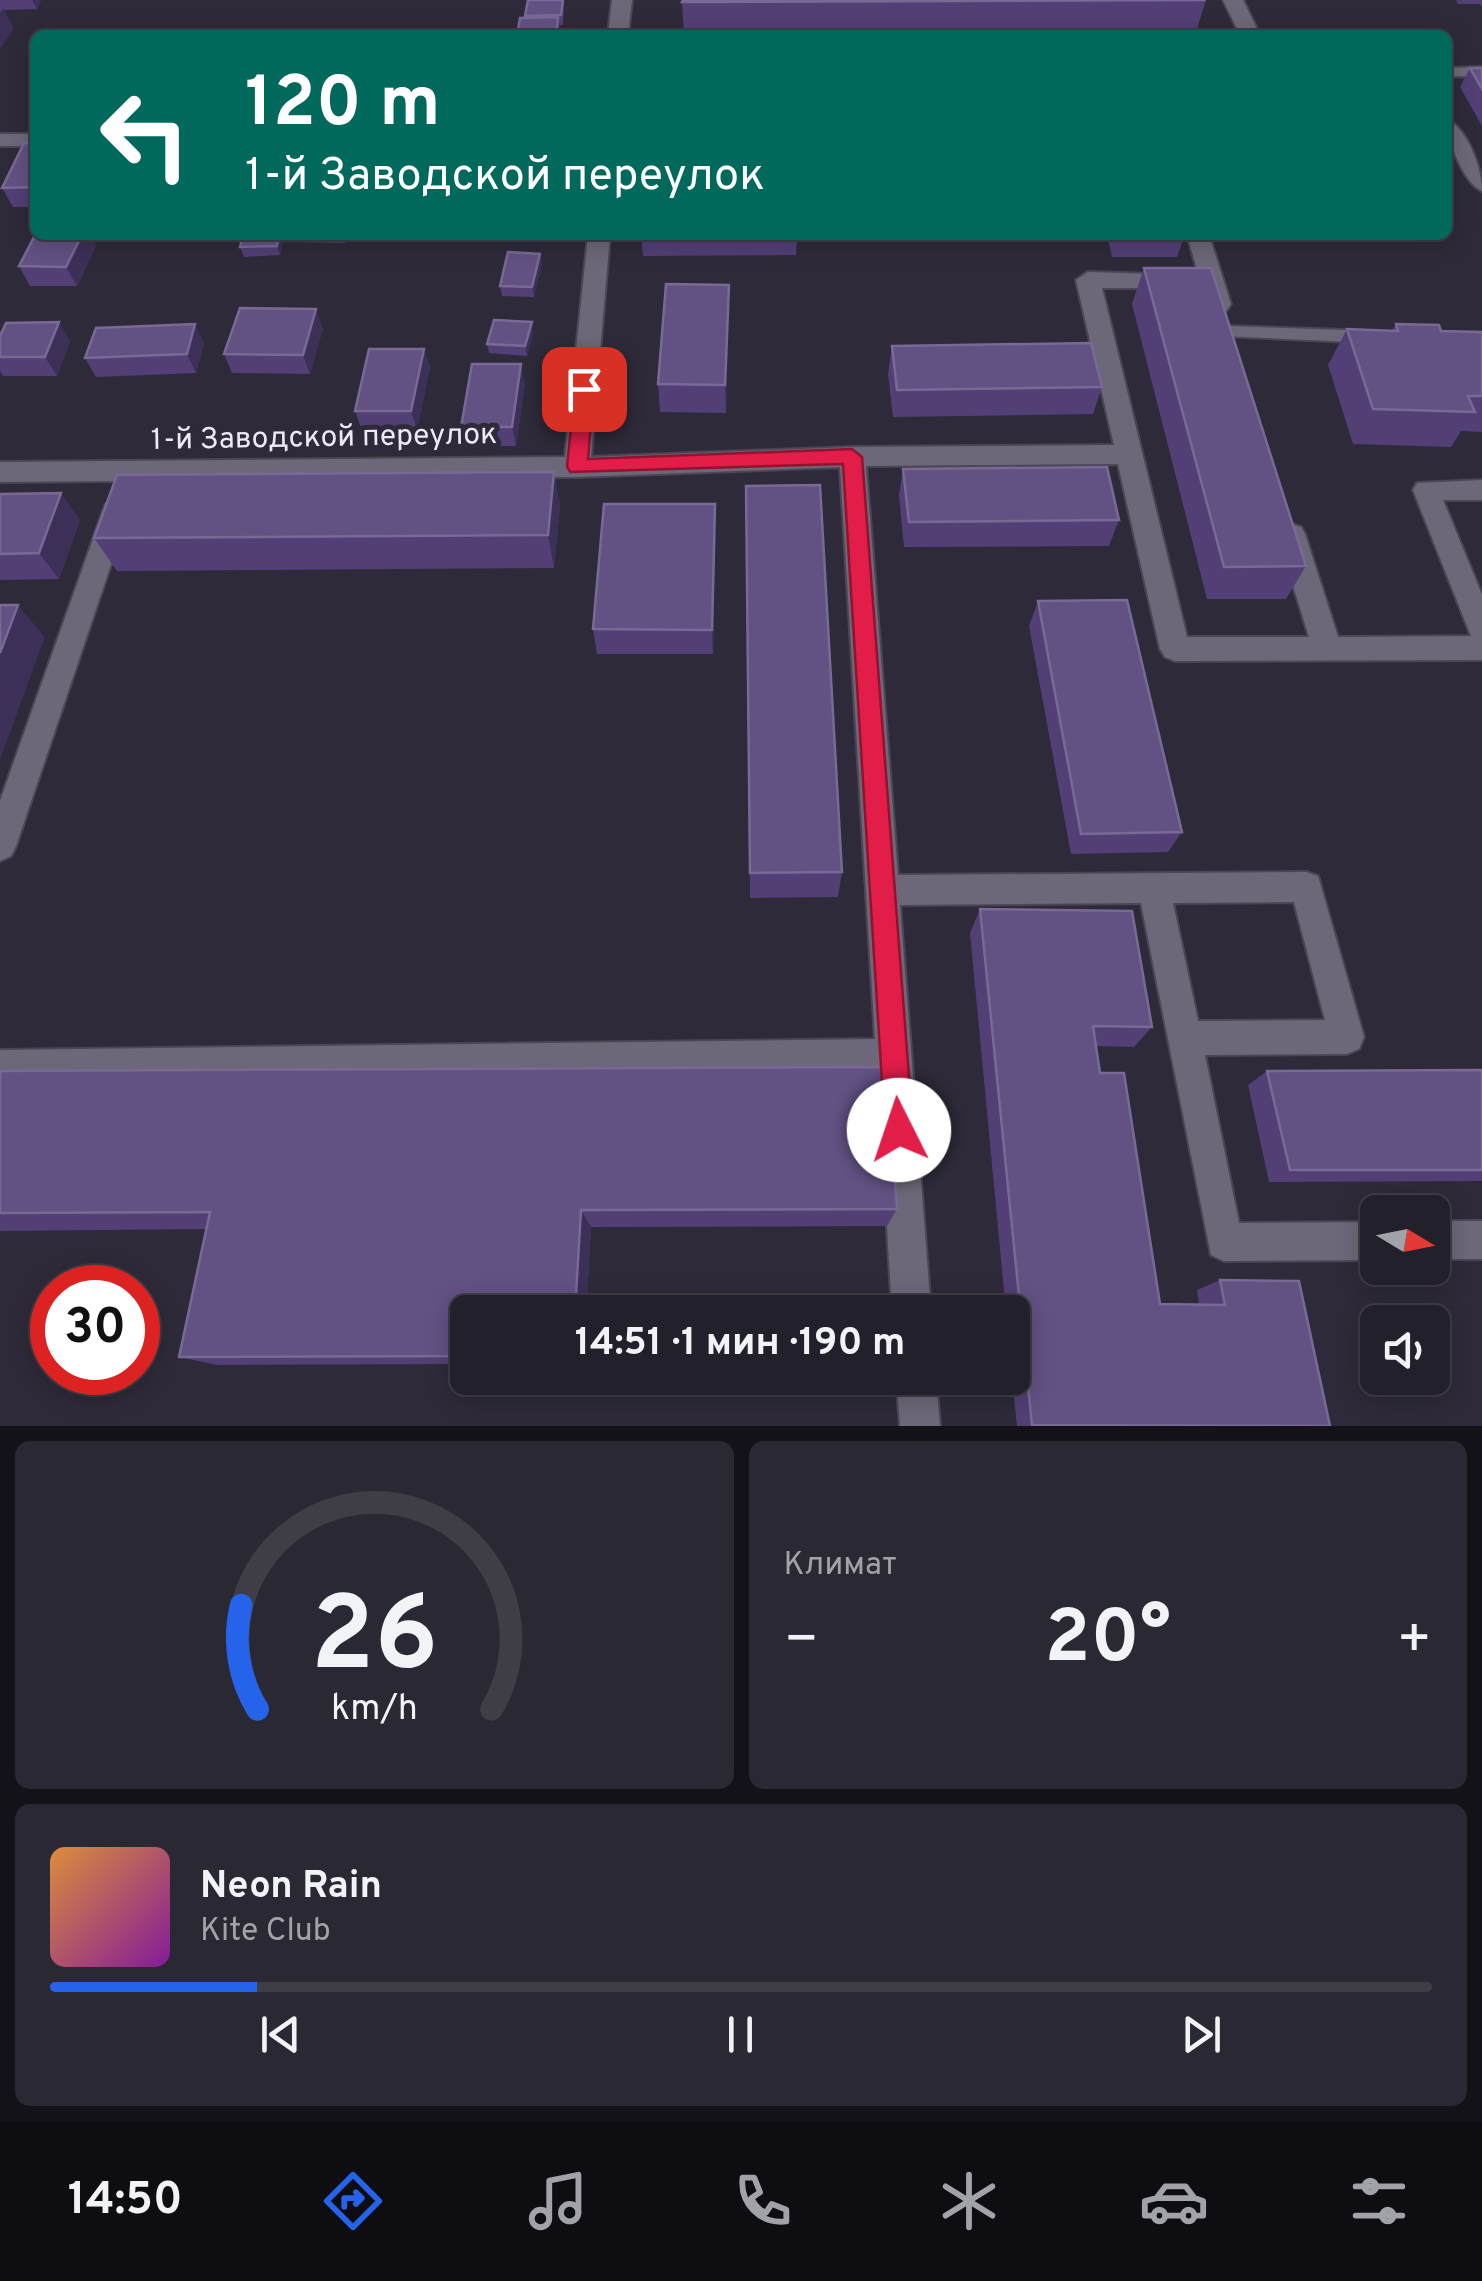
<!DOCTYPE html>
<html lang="ru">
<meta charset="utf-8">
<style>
:root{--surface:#22202b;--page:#2a2833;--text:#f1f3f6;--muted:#a2a3a9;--line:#3f3e47;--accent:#2563eb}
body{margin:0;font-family:Overpass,sans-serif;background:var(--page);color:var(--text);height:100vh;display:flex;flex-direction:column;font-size:38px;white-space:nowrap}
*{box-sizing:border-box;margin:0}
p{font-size:32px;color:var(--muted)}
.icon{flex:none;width:55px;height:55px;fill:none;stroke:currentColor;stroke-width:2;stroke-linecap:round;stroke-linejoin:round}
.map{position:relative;height:1426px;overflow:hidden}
.drawer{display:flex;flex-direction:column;gap:15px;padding:15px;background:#131218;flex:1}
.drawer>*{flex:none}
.hud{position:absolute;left:30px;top:30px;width:1422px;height:210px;border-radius:15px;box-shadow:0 5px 25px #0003,0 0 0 2px var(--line);background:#00695c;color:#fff;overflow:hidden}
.needle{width:65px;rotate:100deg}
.buttons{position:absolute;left:1360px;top:1195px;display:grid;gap:20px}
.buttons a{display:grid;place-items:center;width:90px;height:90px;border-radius:15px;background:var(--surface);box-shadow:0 5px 25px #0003,0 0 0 2px var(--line);font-size:50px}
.speed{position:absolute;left:30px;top:1265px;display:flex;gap:20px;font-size:50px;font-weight:700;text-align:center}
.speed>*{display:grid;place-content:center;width:130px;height:130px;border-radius:50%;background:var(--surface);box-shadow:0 5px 25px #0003,0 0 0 2px var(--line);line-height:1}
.speed .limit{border:15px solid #d22;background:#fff;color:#111}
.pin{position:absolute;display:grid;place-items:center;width:85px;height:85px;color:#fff;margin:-42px;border-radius:20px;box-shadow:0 5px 15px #0006}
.me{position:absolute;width:110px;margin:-55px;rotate:356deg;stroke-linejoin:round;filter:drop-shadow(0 0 8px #0008)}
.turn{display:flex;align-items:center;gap:35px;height:210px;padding:0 50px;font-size:45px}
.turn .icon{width:130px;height:130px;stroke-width:2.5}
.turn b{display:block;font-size:70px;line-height:85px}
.big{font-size:75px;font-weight:700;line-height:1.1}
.drawer .tile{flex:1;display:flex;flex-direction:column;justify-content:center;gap:15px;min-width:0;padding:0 35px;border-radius:15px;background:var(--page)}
.drawer .dial{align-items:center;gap:0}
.dial svg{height:260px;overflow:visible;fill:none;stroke:var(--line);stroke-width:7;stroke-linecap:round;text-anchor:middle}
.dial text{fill:var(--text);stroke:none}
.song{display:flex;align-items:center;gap:30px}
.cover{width:120px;height:120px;border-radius:15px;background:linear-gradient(135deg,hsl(30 70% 55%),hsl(290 70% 35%))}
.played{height:10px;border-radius:5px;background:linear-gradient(90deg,var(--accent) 15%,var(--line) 15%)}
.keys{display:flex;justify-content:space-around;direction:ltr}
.heat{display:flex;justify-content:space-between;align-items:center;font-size:55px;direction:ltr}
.drawer .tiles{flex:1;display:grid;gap:15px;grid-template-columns:1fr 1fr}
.tile:last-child{grid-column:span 2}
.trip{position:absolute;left:450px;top:1295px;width:580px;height:100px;border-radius:15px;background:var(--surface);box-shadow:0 5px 25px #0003,0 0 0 2px var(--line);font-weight:700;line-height:100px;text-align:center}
.tab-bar{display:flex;height:160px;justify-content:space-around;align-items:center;background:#0e0d11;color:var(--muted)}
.tab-bar .icon{width:70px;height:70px}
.tab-bar .on{color:var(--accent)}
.tab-bar b{font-size:45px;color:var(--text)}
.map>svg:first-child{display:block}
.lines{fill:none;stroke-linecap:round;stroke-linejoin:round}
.lane-casing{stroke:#4a4653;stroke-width:4}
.street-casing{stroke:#4a4653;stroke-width:4}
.lane{fill:#6d6879;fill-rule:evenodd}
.street{fill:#6d6879;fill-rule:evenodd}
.wall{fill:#523f76}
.shaded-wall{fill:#3c2f58}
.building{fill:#625183;stroke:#786995;stroke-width:2.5}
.route{fill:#e11d48;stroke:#92132f;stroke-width:2.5}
.labels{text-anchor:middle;stroke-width:10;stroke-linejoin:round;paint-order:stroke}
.street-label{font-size:30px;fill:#edeaf5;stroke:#2e2a39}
</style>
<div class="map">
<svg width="1482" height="1426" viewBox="0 0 1482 1426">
<rect width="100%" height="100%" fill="#2e2a39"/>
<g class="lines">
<g class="lane-casing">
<path id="lane" d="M1482,67v10l-34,-1v-8z
M1448,120c20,10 34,49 34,71 -19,-9 -35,-50 -34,-71z
M1227,326l146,5 9,6 -9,6 -152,-7 -3,-4z"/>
</g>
<g class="street-casing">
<path id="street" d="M612,0h20l-4,35h-20z
M1223,0h20l17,35h-20z
M0,134h35v12h-35z
M588,235h22l-19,222 261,-10 262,-2 -38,-165 12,-8 98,3 4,5 -12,8h-76l85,349h122l-32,-103 4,-7 10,-3 10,3 4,7 33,103 133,-1 -58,-146 4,-7 65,-3v20h-39l39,95v65l-307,1 -10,-4 -5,-8 -42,-185 -252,2 32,409 408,-3 12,4 46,161 -5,12 -12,5 -142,1 34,168 139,-1v38l-154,1 -13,-6 -70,-352 -241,2 31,407h-39l-14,-238 -878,12v-36l875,-11 -35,-572 -263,10 -577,5v-20l565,-5zM1294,902l31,118 -127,1 -25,-118z
M1187,235h22l22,69 -4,6 -8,2 -12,-8z
M116,501l10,3 3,7 -113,335 -5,10 -11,5v-60l103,-290 3,-7z
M1432,1221h50v38h-50z
M896,1378h40l4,48h-40z"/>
</g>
<use href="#lane" class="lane"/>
<use href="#street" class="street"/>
</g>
<path class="wall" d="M0,0h41l-4,9 -33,1 9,18 -13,21z
M528,0h36l-1,25h-4l2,10 -35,-17z
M1206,0l-11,35h-511l-2,-33z
M1456,0h26v7l-2,-3h-22z
M1470,68h12v58l-22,-39z
M35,143v64h-22l-11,-19z
M35,235h56l5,11 -19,40h-47l-11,-20z
M243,235h104l-2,8 -59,-1 -2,-5 -4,18 -36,2 -4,-10z
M641,235h156l-1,20 -153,1z
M1107,235h78l-8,22h-65z
M542,263l-8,34 -32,-1 -2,-10z
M1144,268l162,298 -20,33h-79l-75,-295z
M729,285l-3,128 -66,-1 -2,-28z
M1396,324l45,7 41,1v100l-21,-1 -10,16 -98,-3 -25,-79 19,-36 45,1z
M323,328l-13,46 -78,-1 -8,-19z
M533,332l-6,24 -38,-3 -2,-9z
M0,336l70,5 -13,35h-54l-3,-5z
M204,343l-8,30 -100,4 -11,-19z
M892,346l210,41 -9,27 -200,3 -5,-43z
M424,349l6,19 -13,62h-55l-7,-19z
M525,383l-9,63h-50l-5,-19z
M903,469l216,51 -10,26 -205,1 -5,-52z
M554,472l6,34 -6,62 -437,3 -23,-33z
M746,486l96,386 -4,25 -88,1z
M0,494l80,26 -21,59 -59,1z
M715,504l-2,150h-116l-4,-25z
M1038,601l144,231 -14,20 -97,2 -42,-228z
M980,909l172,118 -18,20 -38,-1 4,27 60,231 39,1 -2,-15 23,-10 110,146h-313l-5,-48v-66h-6l-36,-379z
M1482,1070v111l-213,1 -21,-97 19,-14z
M0,1071l897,138 -10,17 -296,1 -5,85h-118v52l-251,1 -38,-8 28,-128 -207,2z"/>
<path class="shaded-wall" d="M32,0h9l-4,9z
M3,8l10,20 -13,21v-36z
M82,235h9l5,11 -19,40 -11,-19z
M279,235h4l1,2 -4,18 -3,-9z
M540,254l2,9 -8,34 -2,-10z
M729,285v28l-3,100 -1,-28z
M316,309l7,19 -13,46 -7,-19z
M59,322l11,19 -13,35 -12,-19z
M532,322l1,10 -6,24 -2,-10z
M195,324l9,19 -8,30 -9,-19z
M424,349l6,19 -13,62 -6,-19z
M521,364l4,19 -9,63 -4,-19z
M554,472l6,34 -6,62 -6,-33z
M61,493l19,27 -21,59 -20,-26z
M715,504l1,26 -3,124 -1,-24z
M18,605l27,32 -45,123v-107z
M581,1210l10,17 -5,85h-11z"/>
<path class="building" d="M528,0h35l-2,15 -36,1z
M683,0h523l-524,2z
M558,17l-2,18h-39l3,-17z
M224,31l57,1 -1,3h-58z
M1470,68h12v21z
M24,143h11v44l-33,1z
M35,235h47l-16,32 -47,-1z
M243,235h36l-2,11 -37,1z
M508,252l32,2 -8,33 -32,-1z
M1144,268h67l95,298 -82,1z
M666,284l63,1 -4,100 -67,-1z
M240,308l76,1 -13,46 -79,-1z
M494,320l38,2 -7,24 -38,-2z
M59,322l-14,35h-45v-21l6,-13z
M195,324l-8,30 -102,4 11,-30z
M1396,324l43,1 2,6 41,1v64h-14l7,16 -102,-3 -26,-80 51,2z
M1091,343l11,44 -205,3 -5,-44z
M369,349h55l-13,62h-56z
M472,364h49l-9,63h-51z
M1107,467l12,53 -210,2 -6,-53z
M554,472l-6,63 -454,3 23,-63z
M820,485l22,387 -92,1 -4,-387z
M61,493l-22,60 -39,1v-60z
M604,504h111l-3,126 -119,-1z
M1127,600l55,232 -101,2 -43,-233z
M0,605h18l-18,48z
M980,909l152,2 20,116 -59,-1 7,47h24l36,231 65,1 -5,-25 79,1 31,145 -298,-1z
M887,1067l10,142 -316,1 -6,102h-107v44l-289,1 31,-145 -210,1v-142z
M1482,1070v100h-192l-23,-99z"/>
<path class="route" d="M584,383l10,6 -6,70 264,-10 10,8 51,673 -4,9 -10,4 -10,-4 -4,-9 -42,-666 -273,8 -3,-6 8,-77z"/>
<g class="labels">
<g class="street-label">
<text transform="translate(324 436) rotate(-1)" y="10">1-й Заводской переулок</text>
</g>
</g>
</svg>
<div class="buttons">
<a><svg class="needle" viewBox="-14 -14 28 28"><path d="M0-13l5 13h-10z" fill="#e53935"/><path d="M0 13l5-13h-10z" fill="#a2a3a9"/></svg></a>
<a><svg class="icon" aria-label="sound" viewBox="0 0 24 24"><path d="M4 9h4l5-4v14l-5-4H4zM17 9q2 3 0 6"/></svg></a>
</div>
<div class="speed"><div class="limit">30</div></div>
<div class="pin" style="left:584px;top:389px;background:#d93025"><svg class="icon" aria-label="arrive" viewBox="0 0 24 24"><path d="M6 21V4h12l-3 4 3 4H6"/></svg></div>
<svg class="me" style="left:899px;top:1130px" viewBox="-20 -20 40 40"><circle r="19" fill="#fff"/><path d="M0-13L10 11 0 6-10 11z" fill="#e11d48"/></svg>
<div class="trip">14:51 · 1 мин · 190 m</div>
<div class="hud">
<div class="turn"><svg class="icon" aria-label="left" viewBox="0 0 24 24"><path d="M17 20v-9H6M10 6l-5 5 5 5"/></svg><div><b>120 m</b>1-й Заводской переулок</div></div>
</div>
</div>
<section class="drawer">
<div class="tiles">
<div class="tile dial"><svg viewBox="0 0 100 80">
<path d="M14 69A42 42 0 1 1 86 69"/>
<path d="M14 69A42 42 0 0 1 9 37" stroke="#2563eb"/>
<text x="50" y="56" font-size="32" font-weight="700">26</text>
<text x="50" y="72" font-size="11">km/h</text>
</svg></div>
<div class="tile"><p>Климат</p>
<div class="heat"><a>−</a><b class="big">20°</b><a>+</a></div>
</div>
<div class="tile">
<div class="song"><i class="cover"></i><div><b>Neon Rain</b><p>Kite Club</p></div></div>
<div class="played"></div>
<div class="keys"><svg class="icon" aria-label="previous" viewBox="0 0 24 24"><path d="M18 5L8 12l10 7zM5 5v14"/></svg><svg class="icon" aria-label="pause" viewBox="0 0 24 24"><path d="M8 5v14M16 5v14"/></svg><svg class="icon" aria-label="next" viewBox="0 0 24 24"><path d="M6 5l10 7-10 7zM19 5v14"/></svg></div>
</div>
</div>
</section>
<nav class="tab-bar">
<b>14:50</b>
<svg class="icon on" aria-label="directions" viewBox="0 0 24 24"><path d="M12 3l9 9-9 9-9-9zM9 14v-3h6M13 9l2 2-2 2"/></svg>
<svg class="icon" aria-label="music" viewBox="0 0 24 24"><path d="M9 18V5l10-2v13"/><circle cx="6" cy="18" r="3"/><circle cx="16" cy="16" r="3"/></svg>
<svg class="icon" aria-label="phone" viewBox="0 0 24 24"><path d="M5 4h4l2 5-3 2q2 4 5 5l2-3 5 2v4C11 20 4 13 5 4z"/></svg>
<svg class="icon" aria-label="climate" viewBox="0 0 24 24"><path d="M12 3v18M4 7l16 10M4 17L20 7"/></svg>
<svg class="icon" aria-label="car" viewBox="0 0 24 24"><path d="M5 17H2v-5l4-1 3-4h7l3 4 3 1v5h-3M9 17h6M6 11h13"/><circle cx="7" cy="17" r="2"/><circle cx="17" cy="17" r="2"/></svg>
<svg class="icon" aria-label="filters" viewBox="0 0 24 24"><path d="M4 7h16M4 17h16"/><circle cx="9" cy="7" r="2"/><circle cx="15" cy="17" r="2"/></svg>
</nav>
